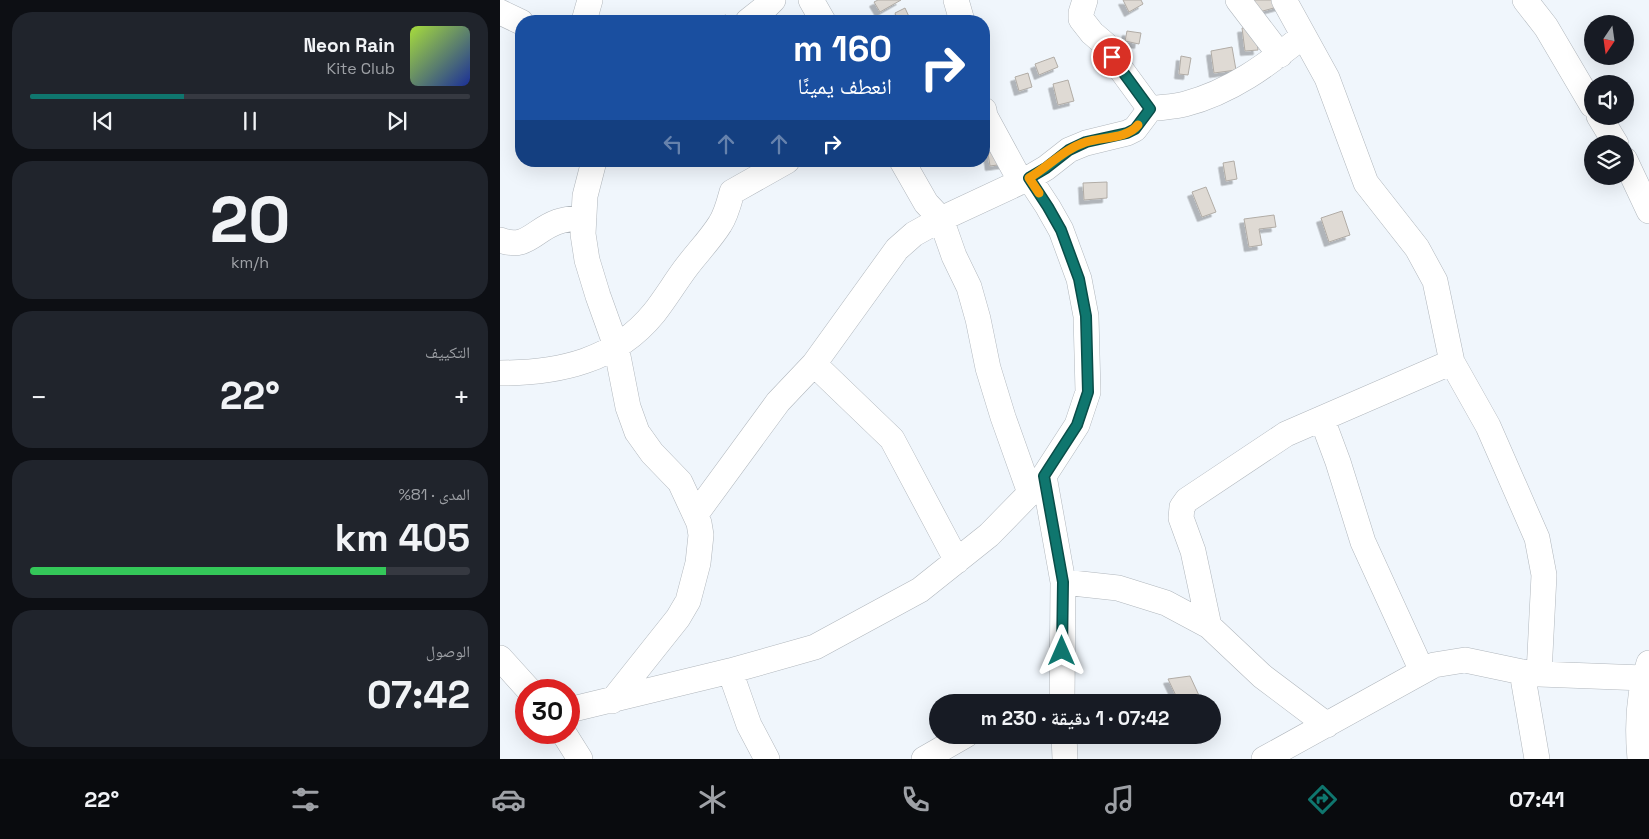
<!DOCTYPE html>
<html lang="ar">
<meta charset="utf-8">
<style>
:root{--surface:#171b24;--page:#20242c;--text:#f1f3f6;--muted:#9ea1a6;--line:#363941;--accent:#0f766e}
body{margin:0;font-family:"Space Grotesk","Noto Naskh Arabic",sans-serif;background:var(--page);color:var(--text);direction:rtl;height:100vh;display:flex;flex-direction:column;font-size:19px;white-space:nowrap}
*{box-sizing:border-box;margin:0}
p{font-size:16px;color:var(--muted)}
.icon{flex:none;width:28px;height:28px;fill:none;stroke:currentColor;stroke-width:2;stroke-linecap:round;stroke-linejoin:round}
.map{position:relative;flex:1;overflow:hidden;direction:ltr}
.drawer{display:flex;flex-direction:column;gap:12px;padding:12px;background:#0d0f14;width:500px}
.drawer>*{flex:none}
.guide{position:absolute;left:15px;top:15px;width:475px;height:152px;border-radius:20px;box-shadow:0 5px 20px #0002;direction:rtl;background:#1a4fa0;color:#fff;overflow:hidden}
.needle{width:32px;rotate:193deg}
.controls{position:absolute;left:1084px;top:15px;display:grid;gap:10px}
.controls a{display:grid;place-items:center;width:50px;height:50px;border-radius:50%;background:var(--surface);box-shadow:0 5px 20px #0002;font-size:25px}
.speed{position:absolute;left:15px;top:679px;display:flex;gap:10px;font-size:25px;font-weight:700;text-align:center}
.speed>*{display:grid;place-content:center;width:65px;height:65px;border-radius:50%;background:var(--surface);box-shadow:0 5px 20px #0002;line-height:1}
.speed .limit{border:8px solid #d22;background:#fff;color:#111}
.pin{position:absolute;display:grid;place-items:center;width:42px;height:42px;color:#fff;margin:-21px;border:2px solid #fff;border-radius:50%;box-shadow:0 1px 5px #0007}
.me{position:absolute;width:55px;margin:-28px;rotate:0deg;stroke-linejoin:round;filter:drop-shadow(0 0 4px #0008)}
.turn{display:flex;align-items:center;gap:18px;height:105px;padding:0 15px;font-size:22px}
.turn .icon{width:65px;height:65px;stroke-width:2.5}
.turn b{display:block;font-size:35px;line-height:42px}
.lanes{display:flex;align-items:center;height:48px;padding:0 15px;background:#0003;justify-content:center;gap:25px;direction:ltr}
.lanes .off{opacity:.35}
.big{font-size:38px;font-weight:700;line-height:1.1}
.drawer .widget{flex:1;display:flex;flex-direction:column;justify-content:center;gap:8px;min-width:0;padding:0 18px;border-radius:20px;background:var(--page)}
.drawer .dial{align-items:center;gap:0}
.dial b{font-size:65px;line-height:1}
.song{display:flex;align-items:center;gap:15px}
.cover{width:60px;height:60px;border-radius:8px;background:linear-gradient(135deg,hsl(80 70% 55%),hsl(230 70% 35%))}
.played{height:5px;border-radius:2px;background:linear-gradient(90deg,var(--accent) 35%,var(--line) 35%)}
.keys{display:flex;justify-content:space-around;direction:ltr}
.heat{display:flex;justify-content:space-between;align-items:center;font-size:28px;direction:ltr}
.charge{height:8px;border-radius:4px;background:linear-gradient(90deg,#34c759 81%,var(--line) 0)}
.trip{position:absolute;left:429px;top:694px;width:292px;height:50px;border-radius:25px;background:var(--surface);box-shadow:0 5px 20px #0002;font-weight:700;line-height:50px;text-align:center;direction:rtl}
.dock{display:flex;height:80px;justify-content:space-around;align-items:center;background:#090b0e;color:var(--muted)}
.dock .icon{width:35px;height:35px}
.dock .selected{color:var(--accent)}
.dock b{font-size:22px;color:var(--text)}
main{display:flex;flex:1;min-height:0}
.map>svg:first-child{display:block}
.building{fill:#dfdad4;stroke:#b1aca6;filter:url(#shadow)}
.lines{fill:none;stroke-linecap:round;stroke-linejoin:round}
.minor-casing{stroke:#b1b7bd;stroke-width:26}
.minor{stroke:#fff;stroke-width:25}
.route-casing{stroke:#0a4d48;stroke-width:12}
.route{stroke:#0f766e;stroke-width:9}
.slow{stroke:#f59e0b;stroke-width:9}
</style>
<main>
<div class="map">
<svg width="1149" height="759" viewBox="0 0 1149 759">
<defs>
<filter id="shadow"><feDropShadow dx="-4.5" dy="4.5" stdDeviation="0" flood-color="#0004"/></filter>
</defs>
<rect width="100%" height="100%" fill="#f0f6fc"/>
<path class="building" d="M378,0h23l-21,12 -6,-10z
M623,0h18l2,4 -14,8z
M748,0h31l2,6 -29,8z
M405,8l6,13h-13l-3,-8z
M226,15l2,6h-19l-1,-1z
M755,27l3,23 -13,1 -3,-23z
M627,31l14,2 -2,11 -14,-3z
M732,47l4,23 -22,3 -3,-22z
M681,56l10,2 -3,17 -9,-1z
M554,57l4,10 -19,8 -4,-11z
M528,73l4,14 -13,4 -4,-14z
M568,80l6,21 -16,4 -5,-21z
M503,151l2,13 -15,2 -2,-13z
M734,161l3,18 -11,2 -3,-18z
M607,182v16l-23,2 -1,-17z
M706,187l10,25 -14,5 -10,-25z
M842,211l8,24 -21,7 -8,-24z
M774,215l2,12 -17,2 3,16 -13,2 -5,-28z
M690,676l12,26h-23l-11,-23z
M670,697l1,5h-22z"/>
<g class="lines">
<g class="minor-casing">
<path id="minor" d="M311,0l12,21
M456,0l6,21
M585,0l-4,13v6l11,14 14,12 6,12 38,52
M738,0l42,55
M784,0l43,78 39,105 51,65 18,33 17,81 36,64 49,112 7,37 -5,99
M1025,0l21,27 46,78
M0,12l21,10
M84,21l6,-21
M248,21l19,-15 6,-6
M484,110l1,6 36,66
M1099,116l17,28
M1125,160l24,51
M94,161l-9,35 -2,38 4,26 11,36 18,50 12,61 9,25 15,21 28,29 19,41 2,12 -3,28 -10,38 -10,17 -66,83
M402,161l24,42 15,16 13,37 15,31 9,32 10,49 15,49 27,76
M0,240c27,10 34,-10 57,-18 8,-3 18,-4 27,-5
M314,364l78,75 65,122
M0,373c59,0 115,-12 154,-60 11,-14 20,-29 31,-44 11,-15 25,-29 35,-45 6,-9 9,-21 12,-32l55,-31
M822,419l16,43 25,80 59,129
M544,476l19,106 -1,120
M196,514l82,-112 36,-38 83,-115 17,-15 27,-15 88,-41 17,-10 23,-18 17,-7 41,-10 8,-4 15,-20c12,-2 24,-2 35,-5 46,-12 82,-39 118,-68
M563,582l55,6 48,15 43,23 53,50 65,49
M709,626l-16,-75 -12,-33 1,-11 5,-7 99,-66 166,-72
M0,658l29,32
M230,671l19,54 18,34
M1022,672l15,87
M69,710l161,-39 85,-24 105,-57 69,-55 41,-42 14,-17 33,-51 11,-33 -2,-76 -7,-37 -18,-49 -13,-23 -19,-29
M63,732l17,27
M564,735l1,24
M424,759l42,-24
M764,759l170,-94 31,-5 57,12 17,2 105,4
M1140,759c-3,-32 -2,-65 9,-96"/>
</g>
<use href="#minor" class="minor"/>
</g>
<g class="lines">
<g class="route-casing">
<path id="route" d="M562,651l1,-69 -19,-106 33,-51 11,-33 -2,-76 -7,-37 -18,-49 -13,-23 -19,-29 17,-10 23,-18 17,-8 41,-9 8,-4 15,-20 -38,-52"/>
</g>
<use href="#route" class="route"/>
<path class="slow" d="M539,193l-10,-15c19,-11 35,-29 57,-36 16,-5 41,-3 52,-17"/>
</g>
</svg>
<div class="controls">
<a><svg class="needle" viewBox="-14 -14 28 28"><path d="M0-13l5 13h-10z" fill="#e53935"/><path d="M0 13l5-13h-10z" fill="#9ea1a6"/></svg></a>
<a><svg class="icon" aria-label="sound" viewBox="0 0 24 24"><path d="M4 9h4l5-4v14l-5-4H4zM17 9q2 3 0 6"/></svg></a>
<a><svg class="icon" aria-label="layers" viewBox="0 0 24 24"><path d="M12 4l9 5-9 5-9-5zM3 14l9 5 9-5"/></svg></a>
</div>
<div class="speed"><div class="limit">30</div></div>
<div class="pin" style="left:612px;top:57px;background:#d93025"><svg class="icon" aria-label="arrive" viewBox="0 0 24 24"><path d="M6 21V4h12l-3 4 3 4H6"/></svg></div>
<svg class="me" style="left:562px;top:651px" viewBox="-20 -20 40 40"><path d="M0-17L14 15 0 8-14 15z" fill="#0f766e" stroke="#fff" stroke-width="4"/></svg>
<div class="trip">07:42 · 1 دقيقة · 230 m</div>
<div class="guide">
<div class="turn"><svg class="icon" aria-label="right" viewBox="0 0 24 24"><path d="M7 20v-9h11M14 6l5 5-5 5"/></svg><div><b>160 m</b>انعطف يمينًا</div></div>
<div class="lanes"><svg class="icon off" aria-label="left" viewBox="0 0 24 24"><path d="M17 20v-9H6M10 6l-5 5 5 5"/></svg><svg class="icon off" aria-label="ahead" viewBox="0 0 24 24"><path d="M12 20V5M6 11l6-6 6 6"/></svg><svg class="icon off" aria-label="ahead" viewBox="0 0 24 24"><path d="M12 20V5M6 11l6-6 6 6"/></svg><svg class="icon" aria-label="right" viewBox="0 0 24 24"><path d="M7 20v-9h11M14 6l5 5-5 5"/></svg></div>
</div>
</div>
<section class="drawer">
<div class="widget">
<div class="song"><i class="cover"></i><div><b>Neon Rain</b><p>Kite Club</p></div></div>
<div class="played"></div>
<div class="keys"><svg class="icon" aria-label="previous" viewBox="0 0 24 24"><path d="M18 5L8 12l10 7zM5 5v14"/></svg><svg class="icon" aria-label="pause" viewBox="0 0 24 24"><path d="M8 5v14M16 5v14"/></svg><svg class="icon" aria-label="next" viewBox="0 0 24 24"><path d="M6 5l10 7-10 7zM19 5v14"/></svg></div>
</div>
<div class="widget dial"><b>20</b><p>km/h</p></div>
<div class="widget"><p>التكييف</p>
<div class="heat"><a>−</a><b class="big">22°</b><a>+</a></div>
</div>
<div class="widget"><p>المدى · 81%</p><b class="big">405 km</b><div class="charge"></div></div>
<div class="widget"><p>الوصول</p><b class="big">07:42</b></div>
</section>
</main>
<nav class="dock">
<b>07:41</b>
<svg class="icon selected" aria-label="directions" viewBox="0 0 24 24"><path d="M12 3l9 9-9 9-9-9zM9 14v-3h6M13 9l2 2-2 2"/></svg>
<svg class="icon" aria-label="music" viewBox="0 0 24 24"><path d="M9 18V5l10-2v13"/><circle cx="6" cy="18" r="3"/><circle cx="16" cy="16" r="3"/></svg>
<svg class="icon" aria-label="phone" viewBox="0 0 24 24"><path d="M5 4h4l2 5-3 2q2 4 5 5l2-3 5 2v4C11 20 4 13 5 4z"/></svg>
<svg class="icon" aria-label="climate" viewBox="0 0 24 24"><path d="M12 3v18M4 7l16 10M4 17L20 7"/></svg>
<svg class="icon" aria-label="car" viewBox="0 0 24 24"><path d="M5 17H2v-5l4-1 3-4h7l3 4 3 1v5h-3M9 17h6M6 11h13"/><circle cx="7" cy="17" r="2"/><circle cx="17" cy="17" r="2"/></svg>
<svg class="icon" aria-label="filters" viewBox="0 0 24 24"><path d="M4 7h16M4 17h16"/><circle cx="9" cy="7" r="2"/><circle cx="15" cy="17" r="2"/></svg>
<b>22°</b>
</nav>
